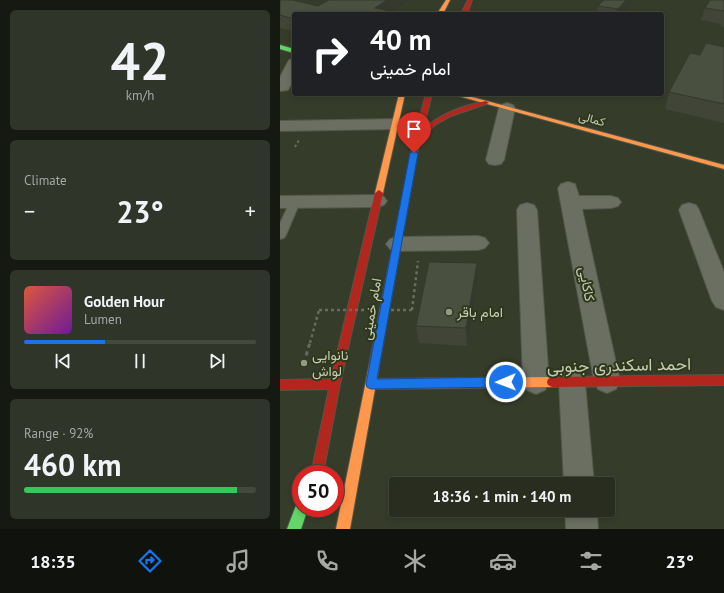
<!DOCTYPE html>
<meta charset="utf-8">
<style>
:root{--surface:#282d20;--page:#303529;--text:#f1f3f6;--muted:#a5a8a5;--line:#44493e;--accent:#1a73e8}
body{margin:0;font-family:"PT Sans",Vazirmatn,sans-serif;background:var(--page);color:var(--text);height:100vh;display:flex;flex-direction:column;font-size:15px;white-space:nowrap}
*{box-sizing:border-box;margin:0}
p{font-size:13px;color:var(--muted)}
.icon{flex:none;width:22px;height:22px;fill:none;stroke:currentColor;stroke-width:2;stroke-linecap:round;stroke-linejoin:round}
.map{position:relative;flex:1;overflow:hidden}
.details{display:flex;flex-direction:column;gap:10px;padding:10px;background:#161912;width:280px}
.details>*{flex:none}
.banner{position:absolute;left:12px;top:12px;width:372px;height:84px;border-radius:4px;box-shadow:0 2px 6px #0003,0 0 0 1px var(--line);background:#202124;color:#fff;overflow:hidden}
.speed{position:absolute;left:12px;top:465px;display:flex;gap:8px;font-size:20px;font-weight:700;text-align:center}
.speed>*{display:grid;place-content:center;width:52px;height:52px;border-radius:50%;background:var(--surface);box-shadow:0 2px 6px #0003,0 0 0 1px var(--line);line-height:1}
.speed .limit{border:6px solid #d22;background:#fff;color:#111}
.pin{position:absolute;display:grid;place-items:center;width:34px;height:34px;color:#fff;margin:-41px -17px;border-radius:50% 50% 50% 0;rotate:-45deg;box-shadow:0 0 4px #0007}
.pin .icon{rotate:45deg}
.me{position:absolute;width:44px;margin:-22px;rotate:269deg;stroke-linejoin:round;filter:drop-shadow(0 0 3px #0008)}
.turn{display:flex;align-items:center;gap:14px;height:84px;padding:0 12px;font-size:18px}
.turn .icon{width:52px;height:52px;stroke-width:2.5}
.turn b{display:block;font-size:28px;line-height:34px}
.big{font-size:30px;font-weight:800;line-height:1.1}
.details .tile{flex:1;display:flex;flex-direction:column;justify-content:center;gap:6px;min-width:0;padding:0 14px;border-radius:6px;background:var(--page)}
.details .dial{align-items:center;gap:0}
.dial b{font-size:52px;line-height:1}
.song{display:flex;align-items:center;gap:12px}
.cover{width:48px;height:48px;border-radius:6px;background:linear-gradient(135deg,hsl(10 70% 55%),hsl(280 70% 35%))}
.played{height:4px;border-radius:2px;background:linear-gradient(90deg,var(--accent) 35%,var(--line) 35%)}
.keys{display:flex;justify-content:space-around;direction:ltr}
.heat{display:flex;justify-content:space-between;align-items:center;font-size:22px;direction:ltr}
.charge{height:6px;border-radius:3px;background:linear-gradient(90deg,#34c759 92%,var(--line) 0)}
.trip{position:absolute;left:109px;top:477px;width:226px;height:40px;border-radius:4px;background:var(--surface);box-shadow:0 2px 6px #0003,0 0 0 1px var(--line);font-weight:800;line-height:40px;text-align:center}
.menu{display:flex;height:64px;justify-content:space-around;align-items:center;background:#10120d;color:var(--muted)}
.menu .icon{width:28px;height:28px}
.menu .on{color:var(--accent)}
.menu b{font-size:18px;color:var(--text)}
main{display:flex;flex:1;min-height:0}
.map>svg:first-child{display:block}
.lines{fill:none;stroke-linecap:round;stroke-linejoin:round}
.lane-casing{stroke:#53574a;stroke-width:2}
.street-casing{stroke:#53574a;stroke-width:2}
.fast-casing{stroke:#53574a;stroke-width:2}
.slow-casing{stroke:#53574a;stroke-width:2}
.jam-casing{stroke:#53574a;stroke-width:2}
.path-far2{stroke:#686c5e;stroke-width:2;stroke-dasharray:2.5 2.5;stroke-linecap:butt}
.path-far1{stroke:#686c5e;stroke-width:2.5;stroke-dasharray:3 3;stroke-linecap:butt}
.path{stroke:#686c5e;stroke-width:3;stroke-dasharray:4 4;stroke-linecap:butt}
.lane{fill:#6a6f61;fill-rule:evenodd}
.street{fill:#6a6f61;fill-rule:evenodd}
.fast{fill:#63d668;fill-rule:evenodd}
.slow{fill:#ff974d;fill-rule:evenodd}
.jam{fill:#b3261e;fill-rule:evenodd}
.path-bridge{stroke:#686c5e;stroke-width:2.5;stroke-dasharray:3 3;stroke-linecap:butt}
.wall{fill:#404537}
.shaded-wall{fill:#34382d}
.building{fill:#4a5040;stroke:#34382d}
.route{fill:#1a73e8;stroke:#114b97}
.poi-dot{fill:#929a84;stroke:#2f371c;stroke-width:1.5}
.labels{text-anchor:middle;stroke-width:4;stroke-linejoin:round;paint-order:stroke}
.far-street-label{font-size:12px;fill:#c4ccb4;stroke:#2f371c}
.street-label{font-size:14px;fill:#c4ccb4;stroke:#2f371c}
.poi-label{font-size:14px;fill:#c4ccb4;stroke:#2f371c;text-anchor:start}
.near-street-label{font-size:17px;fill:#c4ccb4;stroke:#2f371c}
</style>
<main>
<section class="details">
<div class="tile dial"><b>42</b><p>km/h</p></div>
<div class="tile"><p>Climate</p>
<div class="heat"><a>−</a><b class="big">23°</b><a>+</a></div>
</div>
<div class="tile">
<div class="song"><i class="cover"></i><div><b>Golden Hour</b><p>Lumen</p></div></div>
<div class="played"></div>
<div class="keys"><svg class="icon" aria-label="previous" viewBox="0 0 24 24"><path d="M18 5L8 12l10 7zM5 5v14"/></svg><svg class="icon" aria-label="pause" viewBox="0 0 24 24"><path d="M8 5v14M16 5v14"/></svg><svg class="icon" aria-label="next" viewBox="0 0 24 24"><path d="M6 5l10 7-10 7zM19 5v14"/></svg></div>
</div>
<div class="tile"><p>Range · 92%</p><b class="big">460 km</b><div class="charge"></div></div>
</section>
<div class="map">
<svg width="444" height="529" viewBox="0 0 444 529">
<rect width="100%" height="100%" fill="#363c2a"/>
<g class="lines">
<g class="lane-casing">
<path id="lane" d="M15,199l4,1 1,2 -14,33 -2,3 -4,1v-16l10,-21 1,-2z"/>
</g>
<g class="street-casing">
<path id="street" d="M14,59v20l-6,11 -8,1v-14l9,-17z
M227,103l6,2 2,3 -11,52 -3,4 -6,1 -6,-1 -3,-4 13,-52 2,-3z
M116,119l6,1 2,4 -2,4 -6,1 -116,2v-10z
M288,182l7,2 4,12h32l7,2 3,4 -3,4 -7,2 -29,1 38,172 -4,8 -9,4 -9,-4 -4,-8 -36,-193 3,-4z
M97,195l7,2 3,4 -3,4 -7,2 -97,1v-12z
M247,203l7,2 3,5 12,172 -4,8 -9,4 -9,-4 -4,-8 -6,-172 3,-5z
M409,203l7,2 3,5 25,62v38l-8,-3 -4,-6 -33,-91 3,-5z
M198,236l7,2 4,5 -4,5 -7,2 -81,1 -7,-2 -4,-5 4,-5 7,-2z
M292,370l9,4 4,8 9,102h-30l-5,-102 4,-8z
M285,510h32l1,19h-32z"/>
</g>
<g class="fast-casing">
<path id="fast" d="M0,45l14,4v4l-14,-4z
M21,502v6h7l-7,21h-14l10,-26z"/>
</g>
<g class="slow-casing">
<path id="slow" d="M166,0h4l-7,14h-6z
M119,94h6l-22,99 -4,3 -4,-3z
M171,94h10l263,71v4z
M94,361l4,2 1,3 -2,13 175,-2 4,2 1,3 -1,3 -4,2 -177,2 -25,140h-14l33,-163 1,-3z"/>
</g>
<g class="jam-casing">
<path id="jam" d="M188,0h4l-5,14h-6z
M146,94h6l-9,35c19,-16 39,-23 63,-28l3,2 -38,13 -16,9 -15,14 -41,227 -1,3 -4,2 -4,-2 -1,-3 45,-228z
M99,190l4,3 -43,191 -17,90h-12l18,-85 -49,1v-10l51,-1 44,-186z
M444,375v10l-172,2 -4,-2 -1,-3 1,-3 4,-2z"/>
</g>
<path class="path-far2" d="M15,147l4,-7"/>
<path class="path-far1" d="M132,310l6,-49
M30,343l9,-33"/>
<path class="path" d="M24,363l6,-21"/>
<use href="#lane" class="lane"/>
<use href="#street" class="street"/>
<use href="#fast" class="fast"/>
<use href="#slow" class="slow"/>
<use href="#jam" class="jam"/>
<path class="path-bridge" d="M39,310h93"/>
</g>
<path class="wall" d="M0,0l38,6 90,-6 -114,14v17l-14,-3z
M354,0l-11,14h-26l1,-8z
M444,0v27l-4,-1 1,-2 -20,-4 4,-12z
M444,47v76l-59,-14 4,-17 31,-37z
M197,263l1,18 -11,65 -48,-3 -3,-17z"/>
<path class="shaded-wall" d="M107,0h21l-21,14 -12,-6z
M346,0h8l-11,14h-6l1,-5z
M197,263l1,18 -11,65 -1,-18z"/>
<path class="building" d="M0,0h13l25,6 11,-6h58l-12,8 29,6h-110v5l-14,-4z
M324,0h22l-8,9 -20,-3z
M430,0h14v11l-19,-3z
M426,43l18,4v57l-55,-12 21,-39 10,2z
M149,262l48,1 -11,65 -50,-2z"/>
<path class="route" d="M134,151l4,2 -41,226 129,-2 4,2 2,3 -2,4 -4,1 -135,2 -4,-2 -1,-3 44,-231z"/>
<g class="poi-dot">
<circle cx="169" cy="312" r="4"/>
<circle cx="24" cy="363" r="4"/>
</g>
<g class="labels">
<g class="far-street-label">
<text transform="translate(312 119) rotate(15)" y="4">کمالی</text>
</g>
<g class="street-label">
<text transform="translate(307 284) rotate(79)" y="5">کاکایی</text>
<text transform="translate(91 309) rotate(-80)" y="5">امام خمینی</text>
</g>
<g class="poi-label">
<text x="177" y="317">امام باقر</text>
<text x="32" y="360">نانوایی<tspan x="32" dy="16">لواش</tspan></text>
</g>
<g class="near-street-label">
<text transform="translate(339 365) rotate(-1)" y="6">احمد اسکندری جنوبی</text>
</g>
</g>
</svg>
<div class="speed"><div class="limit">50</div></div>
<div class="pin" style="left:134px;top:153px;background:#d93025"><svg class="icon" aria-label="arrive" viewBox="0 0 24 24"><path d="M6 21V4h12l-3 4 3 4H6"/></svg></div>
<svg class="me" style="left:226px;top:382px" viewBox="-20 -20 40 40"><circle r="17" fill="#1a73e8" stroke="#fff" stroke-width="3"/><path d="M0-11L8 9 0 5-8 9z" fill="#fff"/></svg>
<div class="trip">18:36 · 1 min · 140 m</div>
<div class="banner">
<div class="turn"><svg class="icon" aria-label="right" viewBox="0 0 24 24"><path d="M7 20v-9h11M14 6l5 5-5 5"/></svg><div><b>40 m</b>امام خمینی</div></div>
</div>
</div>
</main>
<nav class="menu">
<b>18:35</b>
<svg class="icon on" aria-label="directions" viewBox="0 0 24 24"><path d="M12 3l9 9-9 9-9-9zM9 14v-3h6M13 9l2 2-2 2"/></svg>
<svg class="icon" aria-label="music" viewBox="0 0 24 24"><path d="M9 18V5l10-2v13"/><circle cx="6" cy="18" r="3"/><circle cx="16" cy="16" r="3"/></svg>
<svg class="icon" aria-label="phone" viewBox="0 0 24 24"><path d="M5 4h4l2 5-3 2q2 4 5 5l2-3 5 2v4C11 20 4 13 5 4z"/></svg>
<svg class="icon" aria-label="climate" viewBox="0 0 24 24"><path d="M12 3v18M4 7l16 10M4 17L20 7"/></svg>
<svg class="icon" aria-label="car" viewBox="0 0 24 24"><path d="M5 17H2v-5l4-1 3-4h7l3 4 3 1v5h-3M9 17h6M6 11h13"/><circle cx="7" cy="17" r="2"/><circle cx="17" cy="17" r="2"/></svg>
<svg class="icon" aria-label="filters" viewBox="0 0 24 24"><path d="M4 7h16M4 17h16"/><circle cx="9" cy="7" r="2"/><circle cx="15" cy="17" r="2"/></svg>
<b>23°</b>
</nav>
